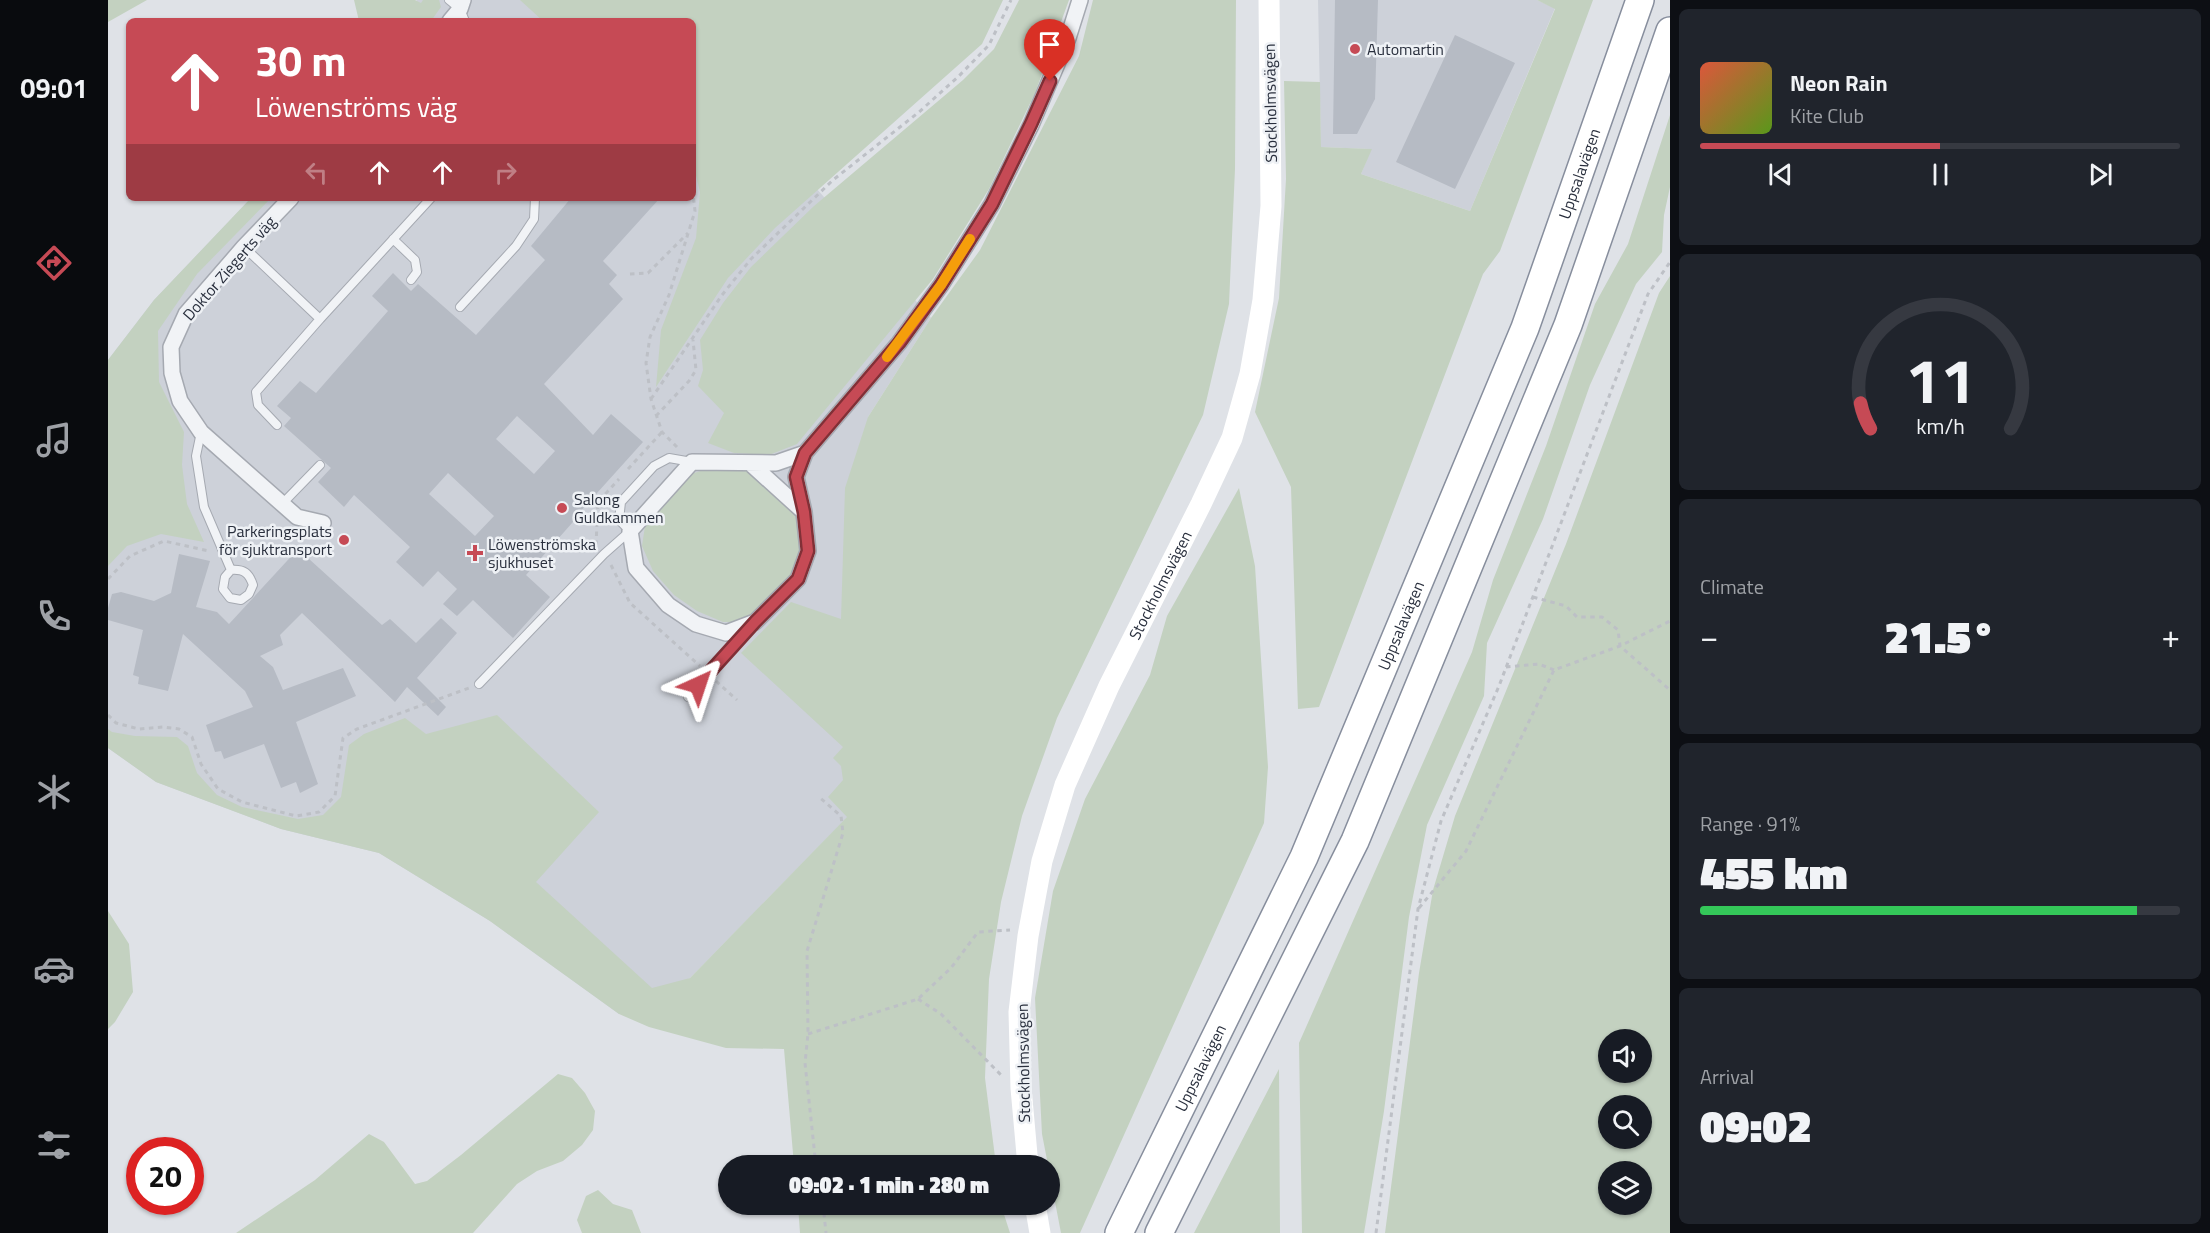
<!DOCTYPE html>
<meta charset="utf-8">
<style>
:root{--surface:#171b24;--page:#20242c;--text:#f1f3f6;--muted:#9ea1a6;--line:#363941;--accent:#c64a55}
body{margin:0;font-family:"Titillium Web",sans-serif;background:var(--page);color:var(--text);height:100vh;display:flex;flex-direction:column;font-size:22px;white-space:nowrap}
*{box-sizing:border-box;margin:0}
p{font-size:20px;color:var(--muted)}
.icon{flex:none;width:33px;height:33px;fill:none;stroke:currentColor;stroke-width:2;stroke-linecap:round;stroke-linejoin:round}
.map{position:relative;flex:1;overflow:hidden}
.drawer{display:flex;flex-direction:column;gap:9px;padding:9px;background:#0d0f14;width:540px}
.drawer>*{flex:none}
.guide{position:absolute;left:18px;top:18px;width:570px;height:183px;border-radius:9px;box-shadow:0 2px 4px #0004;background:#c64a55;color:#fff;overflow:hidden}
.controls{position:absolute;left:1490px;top:1029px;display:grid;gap:12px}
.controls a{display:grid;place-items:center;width:54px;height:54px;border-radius:50%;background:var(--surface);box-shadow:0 2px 4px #0004;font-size:30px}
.speed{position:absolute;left:18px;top:1137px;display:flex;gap:12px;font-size:30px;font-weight:700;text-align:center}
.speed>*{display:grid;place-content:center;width:78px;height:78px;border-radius:50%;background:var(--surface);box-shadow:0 2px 4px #0004;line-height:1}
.speed .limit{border:9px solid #d22;background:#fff;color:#111}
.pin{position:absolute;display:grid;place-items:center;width:51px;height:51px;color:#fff;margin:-62px -26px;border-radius:50% 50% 50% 0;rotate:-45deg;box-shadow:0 0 6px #0007}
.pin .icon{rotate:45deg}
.me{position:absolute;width:66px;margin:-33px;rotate:42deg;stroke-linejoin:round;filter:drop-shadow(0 0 4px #0008)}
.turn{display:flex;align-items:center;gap:21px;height:126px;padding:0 30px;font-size:27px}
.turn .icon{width:78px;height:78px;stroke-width:2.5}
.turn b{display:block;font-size:42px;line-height:51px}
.lanes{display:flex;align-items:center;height:57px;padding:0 30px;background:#0003;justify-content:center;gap:30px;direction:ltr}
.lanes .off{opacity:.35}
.big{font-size:45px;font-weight:800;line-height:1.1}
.drawer .widget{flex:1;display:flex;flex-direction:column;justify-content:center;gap:9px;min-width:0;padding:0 21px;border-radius:9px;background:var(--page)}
.drawer .dial{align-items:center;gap:0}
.dial svg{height:156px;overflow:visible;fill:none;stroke:var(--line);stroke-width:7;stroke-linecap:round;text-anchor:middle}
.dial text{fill:var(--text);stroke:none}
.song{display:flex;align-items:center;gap:18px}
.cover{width:72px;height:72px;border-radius:9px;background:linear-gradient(135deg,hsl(10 70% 55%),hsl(90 70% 35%))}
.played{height:6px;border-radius:3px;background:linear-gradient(90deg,var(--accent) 50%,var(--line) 50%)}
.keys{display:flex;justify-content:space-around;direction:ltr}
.heat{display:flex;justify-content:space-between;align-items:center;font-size:33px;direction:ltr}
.charge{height:9px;border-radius:4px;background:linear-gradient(90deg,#34c759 91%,var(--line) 0)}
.trip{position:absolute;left:610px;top:1155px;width:342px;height:60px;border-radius:30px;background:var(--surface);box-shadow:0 2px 4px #0004;font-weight:800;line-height:60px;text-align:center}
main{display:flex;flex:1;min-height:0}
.tab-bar{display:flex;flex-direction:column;width:108px;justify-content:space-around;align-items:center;background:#090b0e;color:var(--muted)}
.tab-bar .icon{width:42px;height:42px}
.tab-bar .on{color:var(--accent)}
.tab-bar b{font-size:27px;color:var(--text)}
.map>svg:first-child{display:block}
.built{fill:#cdd1d9}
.green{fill:#c3d1c0;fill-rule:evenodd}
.building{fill:#b6bbc4;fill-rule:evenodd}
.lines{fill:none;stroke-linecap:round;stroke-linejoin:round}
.lane-casing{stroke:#a5a9b1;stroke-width:10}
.street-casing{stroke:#a5a9b1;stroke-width:18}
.highway-casing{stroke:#878e9d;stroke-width:30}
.path{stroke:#bdc0c6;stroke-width:3;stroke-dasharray:4.5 4.5;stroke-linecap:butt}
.lane{stroke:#f1f3f6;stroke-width:8}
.street{stroke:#f1f3f6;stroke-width:15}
.secondary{stroke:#fff;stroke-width:21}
.highway{stroke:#fff;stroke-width:27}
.route-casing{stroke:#813037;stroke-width:15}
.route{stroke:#c64a55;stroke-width:10}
.slow{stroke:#f59e0b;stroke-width:10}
.poi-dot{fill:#c64a55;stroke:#eef1f5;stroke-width:2}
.labels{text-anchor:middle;stroke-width:5;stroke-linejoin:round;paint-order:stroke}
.poi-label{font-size:16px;fill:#292f3d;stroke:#eef1f5;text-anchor:start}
.street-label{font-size:16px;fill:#292f3d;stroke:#eef1f5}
</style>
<main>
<nav class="tab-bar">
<b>09:01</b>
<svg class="icon on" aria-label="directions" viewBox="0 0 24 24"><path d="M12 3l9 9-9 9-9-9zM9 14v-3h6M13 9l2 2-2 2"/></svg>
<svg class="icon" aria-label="music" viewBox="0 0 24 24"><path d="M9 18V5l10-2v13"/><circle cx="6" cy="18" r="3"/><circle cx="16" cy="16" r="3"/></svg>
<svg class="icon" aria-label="phone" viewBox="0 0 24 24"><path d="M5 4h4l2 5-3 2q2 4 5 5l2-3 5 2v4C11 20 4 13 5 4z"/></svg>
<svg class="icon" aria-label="climate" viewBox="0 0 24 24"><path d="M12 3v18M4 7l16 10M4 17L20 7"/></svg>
<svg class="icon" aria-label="car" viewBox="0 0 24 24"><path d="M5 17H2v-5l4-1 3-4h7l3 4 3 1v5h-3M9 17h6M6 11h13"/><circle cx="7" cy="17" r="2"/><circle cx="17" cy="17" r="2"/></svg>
<svg class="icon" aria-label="filters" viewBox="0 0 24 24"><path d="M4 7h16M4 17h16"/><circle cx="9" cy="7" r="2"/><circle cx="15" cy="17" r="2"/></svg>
</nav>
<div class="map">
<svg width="1562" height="1233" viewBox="0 0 1562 1233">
<rect width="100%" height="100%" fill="#dfe2e7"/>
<path class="built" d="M309,0h232l19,21h-267z
M1210,0h219l18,8 -85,203 -109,-37 10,-25 -50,-2z
M585,49l238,269 -63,99 15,364 -193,197 -71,36 -129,-93 -111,-68 -98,-24 -125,-47 -48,-34v-388l46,-60 97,-102h442z"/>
<path class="green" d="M0,0h39l-39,22z
M246,0h61l6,3 2,-3h16l2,7 -10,14h-72z
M412,0h483l-21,44 -207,184 -47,50 -72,109 5,-57 35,-92 4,-46 -7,-29v-142h-150z
M911,0h50l-34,93 -46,96 -56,90 -136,165 -28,11 -35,-2 -26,-10 16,-30 -26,-27 5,-16 -3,-30 23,-37 28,-36 63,-61 149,-126 31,-31z
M985,0h143l-1,169 -6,135 -26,111 -146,303 -35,98 -21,86 -12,77 -4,99 11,87h-202l-10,-116 -58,-1 -77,-21 -30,-13 -129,-93 -111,-68 -98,-24 -125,-47 -48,-34v-19l4,3 23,4 42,1 11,9 9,27 20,22 25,12 56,12 25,-4 18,-18 8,-52 15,-11 41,-16 21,16 71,-19 102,97 -63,70 116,106 38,-10 157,-161 -19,-20 15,-17 -2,-14 -8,-8 10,-11 -102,-94 50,-51 50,17 4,-131 23,-71 63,-99 49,-68 99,-194z
M1429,0h56l-93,251 -17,23 -164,433 -21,2 -7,-222 -36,-75 24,-114 7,-119 -2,-98 36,1 1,65 51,2 -11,25 109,37 85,-202z
M1562,115v72l-6,28 -2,37 -26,32 -46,101 -47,134 -56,124 -3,53 -57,129 -18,92 -25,194 -20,122h-62l-3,-190 173,-391 21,-72 53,-134 49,-142 33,-60z
M143,198h20l-74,76 -39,57 1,51 25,50 -2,33 5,39 17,38 -43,-8 -34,12 -19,20v-206l46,-60z
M1562,276v957h-285l34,-260 14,-83 22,-74 111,-272 93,-251zM1500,1040h33v32h-33zM1500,1106h33v32h-33zM1500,1172h33v32h-33z
M608,466l29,3 20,15 33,33 3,29 -7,26 -43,44 -14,6h-14l-26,-11 -23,-16 -21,-24 -11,-25 3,-20 14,-17 32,-35z
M1131,488l16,78 13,201 -4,56 -184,410h-19l-11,-57v-10l-2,-1 -6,-31 -7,-136 18,-107 32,-92 65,-124 17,-59z
M0,911l21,33 4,48 -18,30 -7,7z
M1171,1069l1,164h-86z
M450,1074l14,4 13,15 10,18 -2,19 -11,15 -19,16 -26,10 -20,13 -44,49h-237l79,-53 54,-46 15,8 31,42 12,-3 34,-26z
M490,1190l15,14 19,6 9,23h-59l-5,-13 9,-24z
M690,1205h203l9,28h-210z"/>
<path class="building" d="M1227,0h43l-3,99 -18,35h-24z
M1347,35l60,28 -60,126 -59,-27z
M463,198h89l-57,63 14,14 -8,9 14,15 -79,85 49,51 18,-21 32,28 -64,71 1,1 -54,61 24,22 -37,41 -40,-38 -16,16 -14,-12 14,-15 -19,-18 -15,16 -27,-25 14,-15 -56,-52 -10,12 -26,-25 13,-14 -47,-42 7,-8 -14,-12 23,-25 16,12 72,-82 -16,-15 21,-23 18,18 7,-7 58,51 69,-75 -14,-14zM409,416l38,35 -21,23 -38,-35zM340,473l46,43 -19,20 -46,-42z
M190,549l84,76 8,-6 26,24 25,-25 16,15 -40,45 29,29 -8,9 -31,-29 -12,15 -93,-89 -22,22 3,10 -23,11 13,11 10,23 60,-22 13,28 -60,26 22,62 -18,9 -4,-11 -15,6 -17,-44 -40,15 -3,-8 -6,1 -9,-27 47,-18 -8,-16 -62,-57 -15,57 -30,-7 1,-7 -6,-2 10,-45 -35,-10v-12l4,-14 9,-2 33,9 17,-8 8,-39 31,7 -14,46 21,5 12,12z"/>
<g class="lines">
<g class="lane-casing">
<path id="lane" d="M341,0l11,9 5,12
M285,239l22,21 2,12 -6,8
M136,247l76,72
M352,307l56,-61 18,-27 1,-21
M169,425l-19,-20 -2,-13 64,-73 111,-121
M93,432l-5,24 8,51 27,63 -6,7 -2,12 7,9 11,2 8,-6 4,-9c-4,-12 -9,-16 -22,-15
M174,504l38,-39
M371,684l125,-130 26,-23 -11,-11 2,-18 33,-36 15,-8 23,4
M580,697l63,-70"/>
</g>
<g class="street-casing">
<path id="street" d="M342,21l10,-12 3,-9
M183,198l-47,49 -58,67 -15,33 1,26 8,28 21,31 96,85 26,6
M697,453l-29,10 -84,-1 -62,69 6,37 32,37 28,19 30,9 29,-11 43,-43 10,-28 -4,-39 -8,-35 9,-24 94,-110 42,-58 51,-81 39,-79 37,-87 12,-38
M643,464l53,48"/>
</g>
<g class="highway-casing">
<g id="highway">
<path id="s2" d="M1011,1233l185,-376 221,-529 115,-328"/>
<path d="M1051,1233l196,-392 213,-516 102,-294"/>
</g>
</g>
<path class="path" d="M522,274l18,-1 40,-40
M543,399l71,-104 29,-36 82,-79 86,-68 39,-35 31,-32 22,-45
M548,416l33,-35 7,-11 -3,-30
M569,447l-15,-15 -11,-33 -5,-36 4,-26 19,-42 26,-84 -2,-18
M520,469l34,-37
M488,545l2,-43 21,-23
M503,565l19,38 70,63
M0,579l22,-23 34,-15 45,10
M1425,597l33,9 11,11h25l16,13 2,16 50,44
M1398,667l33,-3 15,6
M608,681l21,19
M0,715l8,8 23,6 24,-2 16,2 13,8 9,27 17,25 24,13 54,14 23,-4 16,-16 8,-58 14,-9 112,-41
M1311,908l47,-57 88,-181 66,-24 50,-25
M810,999l23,15 61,62
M700,1034l110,-35 33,-31 27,-36 32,-2
M708,1166l-11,-103 3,-29 -1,-83 36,-118 -2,-17 -23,-20
M715,1204l3,29
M1268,1233l42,-324 23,-88 58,-135 149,-392 22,-32"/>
<use href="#lane" class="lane"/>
<use href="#street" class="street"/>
<g class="secondary">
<path id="s1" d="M920,1166l-7,-78 -2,-76 9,-76 14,-75 23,-76 44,-99 92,-182 31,-66 18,-64 13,-74 8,-94 -2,-206"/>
<path d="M927,1204l5,29"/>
</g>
<use href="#highway" class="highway"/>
</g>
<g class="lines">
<g class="route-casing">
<path id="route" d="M590,685l57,-63 43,-43 10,-28 -4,-39 -8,-35 9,-24 94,-110 42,-58 51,-81 39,-80 19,-43"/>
</g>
<use href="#route" class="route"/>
<path class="slow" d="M779,357l54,-72 29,-46"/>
</g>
<g class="poi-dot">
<circle cx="1247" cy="49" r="6"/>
<circle cx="454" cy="508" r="6"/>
<circle cx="236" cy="540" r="6"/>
<path d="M364 544h6v6h6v6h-6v6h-6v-6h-6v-6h6z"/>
</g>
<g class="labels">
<g class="poi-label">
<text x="1259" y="55">Automartin</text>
<text x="466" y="505">Salong<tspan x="466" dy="18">Guldkammen</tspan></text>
<text x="224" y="537" text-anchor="end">Parkeringsplats<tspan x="224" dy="18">för sjuktransport</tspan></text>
<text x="380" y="550">Löwenströmska<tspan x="380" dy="18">sjukhuset</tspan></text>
</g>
<g class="street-label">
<text transform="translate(1162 103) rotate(-91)" y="6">Stockholmsvägen</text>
<text dy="6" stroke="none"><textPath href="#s2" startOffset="1156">Uppsalavägen</textPath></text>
<text transform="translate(121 268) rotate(-49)" y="6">Doktor Ziegerts väg</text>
<text dy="6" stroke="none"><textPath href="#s1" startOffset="608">Stockholmsvägen</textPath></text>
<text dy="6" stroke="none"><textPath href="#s2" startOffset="670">Uppsalavägen</textPath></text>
<text transform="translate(915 1063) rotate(-91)" y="6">Stockholmsvägen</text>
<text dy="6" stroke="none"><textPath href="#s2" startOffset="184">Uppsalavägen</textPath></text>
</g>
</g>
</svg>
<div class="controls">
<a><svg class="icon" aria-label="sound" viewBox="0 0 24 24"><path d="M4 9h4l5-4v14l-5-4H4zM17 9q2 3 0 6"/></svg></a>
<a><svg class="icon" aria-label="search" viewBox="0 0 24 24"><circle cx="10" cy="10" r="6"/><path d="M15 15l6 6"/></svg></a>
<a><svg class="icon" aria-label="layers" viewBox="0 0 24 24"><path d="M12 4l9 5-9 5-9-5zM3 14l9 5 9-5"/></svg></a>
</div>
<div class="speed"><div class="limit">20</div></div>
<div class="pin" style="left:942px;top:81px;background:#d93025"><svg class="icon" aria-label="arrive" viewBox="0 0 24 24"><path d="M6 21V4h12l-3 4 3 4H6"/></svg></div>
<svg class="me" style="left:590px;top:685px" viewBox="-20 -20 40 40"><path d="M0-17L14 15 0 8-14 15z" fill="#c64a55" stroke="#fff" stroke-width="4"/></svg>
<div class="trip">09:02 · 1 min · 280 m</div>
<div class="guide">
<div class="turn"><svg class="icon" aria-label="ahead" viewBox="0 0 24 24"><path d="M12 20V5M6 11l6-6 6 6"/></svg><div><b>30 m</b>Löwenströms väg</div></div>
<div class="lanes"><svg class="icon off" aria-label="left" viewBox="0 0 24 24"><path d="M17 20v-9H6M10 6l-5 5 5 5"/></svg><svg class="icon" aria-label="ahead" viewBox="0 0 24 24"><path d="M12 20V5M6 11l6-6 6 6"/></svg><svg class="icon" aria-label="ahead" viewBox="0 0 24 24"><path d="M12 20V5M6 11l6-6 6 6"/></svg><svg class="icon off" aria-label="right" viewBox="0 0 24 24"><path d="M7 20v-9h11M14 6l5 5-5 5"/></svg></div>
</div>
</div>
<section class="drawer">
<div class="widget">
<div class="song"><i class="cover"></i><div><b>Neon Rain</b><p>Kite Club</p></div></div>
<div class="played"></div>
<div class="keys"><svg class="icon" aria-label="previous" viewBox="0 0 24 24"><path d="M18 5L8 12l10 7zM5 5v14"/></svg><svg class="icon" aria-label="pause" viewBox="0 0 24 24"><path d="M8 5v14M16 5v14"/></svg><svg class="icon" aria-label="next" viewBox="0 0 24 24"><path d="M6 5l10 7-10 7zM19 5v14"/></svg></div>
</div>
<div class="widget dial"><svg viewBox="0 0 100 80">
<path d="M14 69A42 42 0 1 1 86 69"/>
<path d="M14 69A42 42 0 0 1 9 56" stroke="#c64a55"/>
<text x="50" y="56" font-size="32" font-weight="700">11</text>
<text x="50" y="72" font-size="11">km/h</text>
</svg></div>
<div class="widget"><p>Climate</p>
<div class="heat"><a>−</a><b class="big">21.5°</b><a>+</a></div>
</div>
<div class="widget"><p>Range · 91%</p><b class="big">455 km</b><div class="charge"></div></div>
<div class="widget"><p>Arrival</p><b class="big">09:02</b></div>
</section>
</main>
